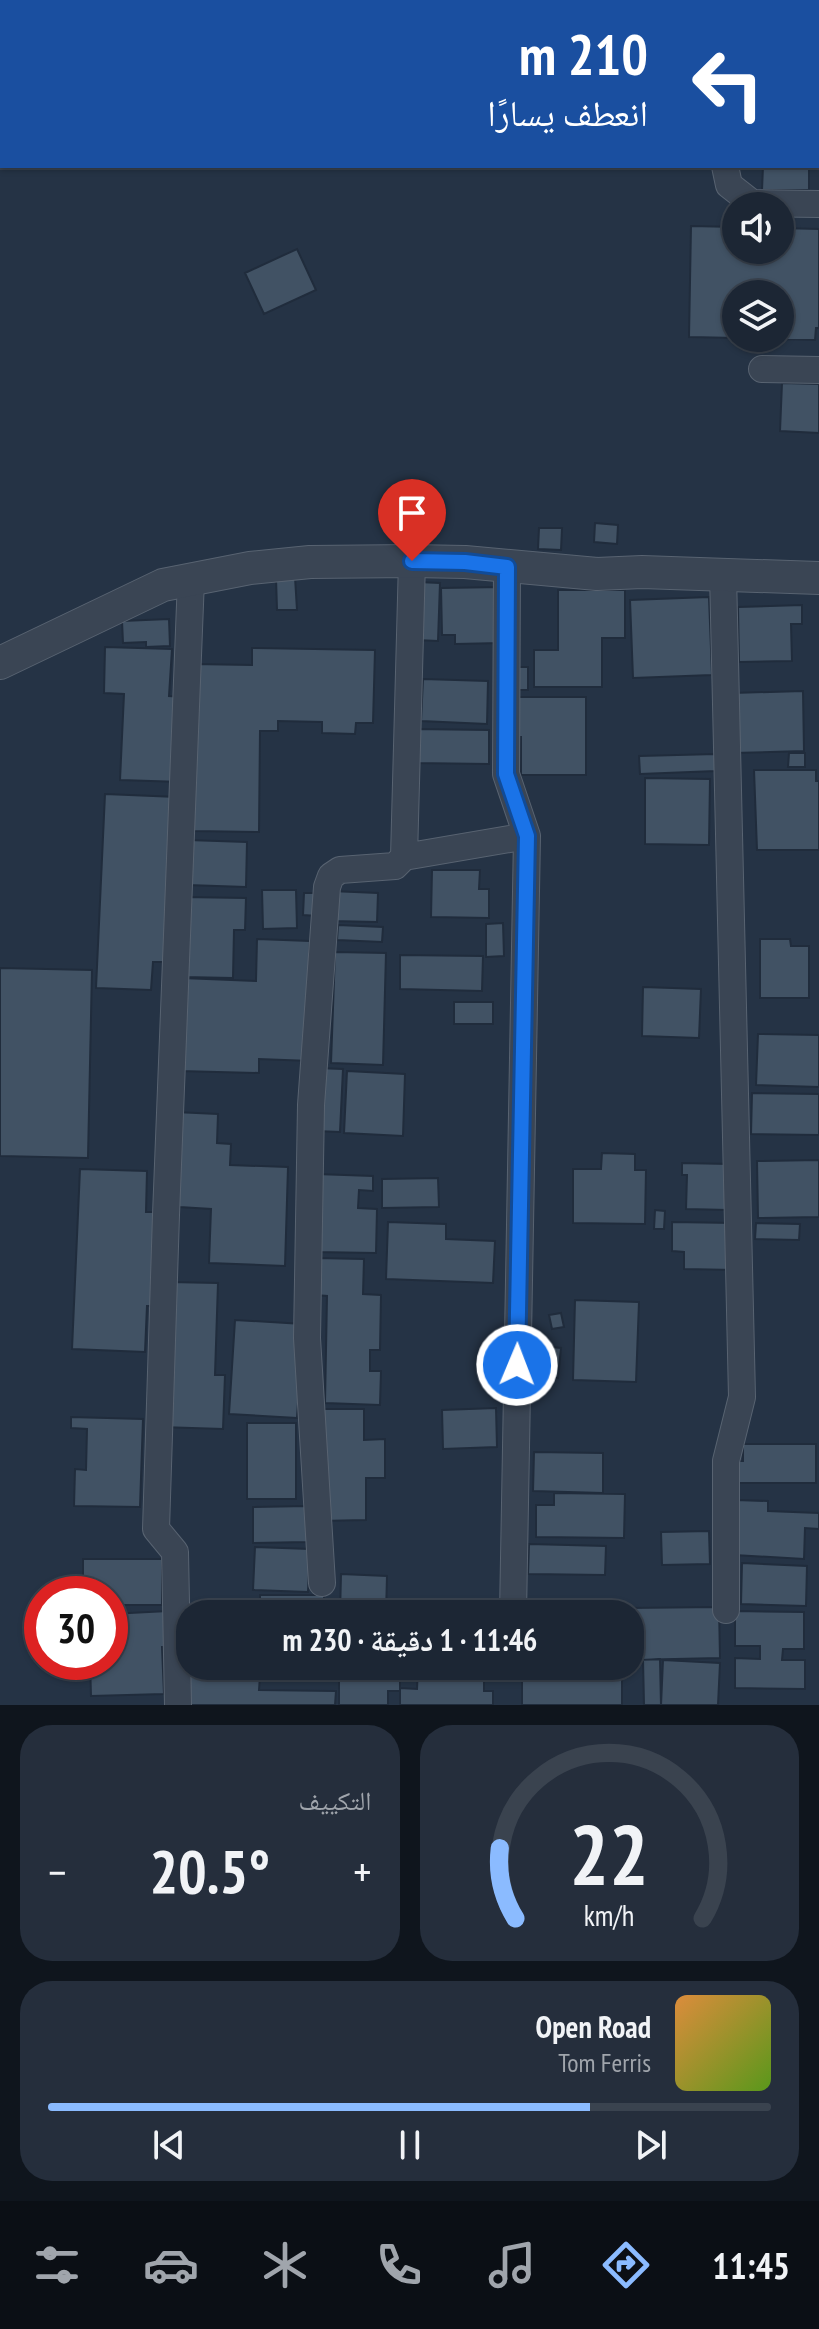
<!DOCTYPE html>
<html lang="ar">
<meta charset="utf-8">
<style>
:root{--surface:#1c2634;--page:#252e3c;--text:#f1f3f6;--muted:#a0a5ac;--line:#3a434f;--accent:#8bbbff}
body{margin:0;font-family:"PT Sans Narrow","Noto Naskh Arabic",sans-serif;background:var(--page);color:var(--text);direction:rtl;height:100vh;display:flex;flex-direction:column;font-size:30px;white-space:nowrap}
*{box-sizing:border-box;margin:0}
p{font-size:26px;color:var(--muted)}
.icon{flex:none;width:44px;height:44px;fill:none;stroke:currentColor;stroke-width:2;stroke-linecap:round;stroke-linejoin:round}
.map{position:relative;height:1705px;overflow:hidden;direction:ltr}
.panel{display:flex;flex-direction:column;gap:20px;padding:20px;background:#0f151d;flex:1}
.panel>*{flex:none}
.banner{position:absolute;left:0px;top:0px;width:820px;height:168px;box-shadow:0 2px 6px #0004,0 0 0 2px var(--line);direction:rtl;background:#1a4fa0;color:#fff;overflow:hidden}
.controls{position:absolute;left:722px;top:192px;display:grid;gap:16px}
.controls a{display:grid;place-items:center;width:72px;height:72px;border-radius:50%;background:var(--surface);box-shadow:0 2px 6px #0004,0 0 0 2px var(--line);font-size:40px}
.speed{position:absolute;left:24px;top:1576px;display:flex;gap:16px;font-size:40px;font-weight:700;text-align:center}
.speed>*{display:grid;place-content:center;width:104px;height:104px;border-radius:50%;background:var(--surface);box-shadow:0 2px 6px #0004,0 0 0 2px var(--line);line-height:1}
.speed .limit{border:12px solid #d22;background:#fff;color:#111}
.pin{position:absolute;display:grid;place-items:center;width:68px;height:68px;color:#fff;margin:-82px -34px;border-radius:50% 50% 50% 0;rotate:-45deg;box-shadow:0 0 8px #0007}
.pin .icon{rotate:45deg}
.me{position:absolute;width:88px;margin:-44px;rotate:1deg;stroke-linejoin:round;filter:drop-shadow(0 0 6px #0008)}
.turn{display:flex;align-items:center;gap:28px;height:168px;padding:0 40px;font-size:36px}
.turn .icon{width:104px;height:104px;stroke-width:2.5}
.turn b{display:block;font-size:56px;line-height:68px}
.big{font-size:60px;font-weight:700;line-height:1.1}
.panel .widget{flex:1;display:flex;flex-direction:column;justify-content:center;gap:12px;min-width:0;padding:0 28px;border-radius:32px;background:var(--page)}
.panel .dial{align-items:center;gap:0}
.dial svg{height:208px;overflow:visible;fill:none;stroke:var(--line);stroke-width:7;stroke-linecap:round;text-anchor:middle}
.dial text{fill:var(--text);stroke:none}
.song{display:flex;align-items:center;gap:24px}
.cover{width:96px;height:96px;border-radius:12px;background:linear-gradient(135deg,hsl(30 70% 55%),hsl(90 70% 35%))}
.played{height:8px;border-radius:4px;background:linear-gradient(90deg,var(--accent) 75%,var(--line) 75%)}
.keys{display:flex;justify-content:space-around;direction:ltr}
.heat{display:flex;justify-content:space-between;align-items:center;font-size:44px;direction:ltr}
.panel .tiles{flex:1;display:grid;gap:20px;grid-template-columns:1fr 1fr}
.widget:last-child{grid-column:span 2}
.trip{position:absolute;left:176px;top:1600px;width:468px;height:80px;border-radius:32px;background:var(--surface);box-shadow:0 2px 6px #0004,0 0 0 2px var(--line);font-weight:700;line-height:80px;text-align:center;direction:rtl}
.menu{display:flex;height:128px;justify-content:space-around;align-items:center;background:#0b0f15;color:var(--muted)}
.menu .icon{width:56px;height:56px}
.menu .active{color:var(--accent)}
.menu b{font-size:36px;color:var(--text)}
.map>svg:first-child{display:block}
.building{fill:#415264;stroke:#202c3c;stroke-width:2}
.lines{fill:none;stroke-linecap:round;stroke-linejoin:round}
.minor-casing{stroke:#586371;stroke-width:28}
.tertiary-casing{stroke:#586371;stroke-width:34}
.minor{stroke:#3a4554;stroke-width:26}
.tertiary{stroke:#3a4554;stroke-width:32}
.route-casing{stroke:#114b97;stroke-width:20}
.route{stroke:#1a73e8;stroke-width:14}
</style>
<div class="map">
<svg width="819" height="1705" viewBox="0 0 819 1705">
<rect width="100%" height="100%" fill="#253345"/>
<path class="building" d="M763,166h46v24h-47z
M691,226l45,1v23h44v-22l39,1v99h-3l-1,12 -76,-2h41v-44h-44v44l-47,-1z
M297,249l19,41 -52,24 -19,-41z
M782,383l37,1v49l-39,-2z
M595,523l23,2 -1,19 -23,-2z
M539,528h23l-1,22 -23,-1z
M295,577l2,33h-20l-1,-32z
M418,582l22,1 -2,58 -22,-1z
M501,587l1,56 -47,1v-9h-13l-1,-47z
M558,590h67v48h-23v49h-68v-37h24z
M709,597l3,78 -79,3 -3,-78z
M802,605v19h-11l1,37 -53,1 -1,-55z
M169,619l1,27 -24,1v-5l-23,1 -1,-22z
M105,647l67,2 -3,47 16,1 -3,85 -62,-2 4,-86 -20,-1z
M252,648l123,2 -2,73h-17l-1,11 -33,-1v-11l-44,-1v10h-18l-1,101 -66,-1v-167l59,1z
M511,667h17v23h-16z
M423,679l65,2 -1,43 -66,-3z
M803,691l1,60 -71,2 -1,-60z
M511,697h75v78h-65v-38h-10z
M414,729l75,1v34l-76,-1z
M789,753h16v14h-17z
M716,754v17l-76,3 -1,-18z
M754,770h62v11h3v69h-62z
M645,778l65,1 -1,66 -64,-1z
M105,794l72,3 -12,165h-12l-2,28 -55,-2z
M188,840l59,2 -1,45 -59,-2z
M432,870h48l-1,19h10v29l-58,-1z
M262,890h34l1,38 -34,1z
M331,891l47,2 -1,29 -46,-1z
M304,893h15l-2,23 -14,-1z
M183,897l63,1 -1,32h-11l-1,48 -51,-1z
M503,923l1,33 -18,1v-33z
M338,925l45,2 -1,15 -45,-2z
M257,939l53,2 -2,48 3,72 -52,-2v14l-80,-2 3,-93 74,3z
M760,939h30l1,7h18v52h-49z
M335,952l51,1 -3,112 -52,-2z
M400,955l83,1 -1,35 -82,-2z
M0,968l92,2 -4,188 -88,-2z
M643,987l58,2 -2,49 -57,-2z
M454,1002h39v22h-39z
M758,1034l61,1v52l-63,-2z
M317,1068l26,1 -3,63 -25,-1z
M347,1071l58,3 -2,62 -59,-3z
M752,1093l67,1v41l-68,-1z
M175,1112l43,2 -1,29 14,1 -1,21 58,2 -3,99 -76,-3 2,-54 -32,-2z
M602,1153l33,1v16h11l-1,54 -72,-1v-54h28z
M819,1160v57l-61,1 -1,-57z
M682,1163l47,1 -1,46 -42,-1 1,-34h-5z
M80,1169l67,2 -1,41h9l-4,94h-4l-2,46 -73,-3z
M316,1174l57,2v15l-14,-1 -1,18 19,1 -1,44 -62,-1z
M438,1178l1,29 -57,1v-29z
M655,1210l10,1 -1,18h-10z
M388,1222l58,2v15l49,2 -2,42 -107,-4z
M672,1222l63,1 -1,47 -50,-1v-17l-12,-1z
M756,1223l44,1 -1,16 -44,-1z
M316,1258l48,1 -1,35 18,1 -1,55h-10v21h11l-1,34 -55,-2 2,-107 -12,-1z
M169,1282l49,1 -3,92h10l-2,54 -63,-2z
M575,1300l64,2 -3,80 -63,-2z
M561,1313l3,14 -12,2 -3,-14z
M235,1320l68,4 -6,94 -68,-4z
M543,1346l18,2 -3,30 -18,-1z
M496,1408l1,39 -54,2 -1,-39z
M319,1409h45v31l21,-1v39h-19v42l-46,1z
M71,1417l72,2 -3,88 -66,-1 1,-37 11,1 1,-41 -16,-1z
M247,1423h49v76h-49z
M743,1444h73v39h-86v-22h13z
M534,1452l69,1v40l-70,-2z
M554,1493l71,1 -1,44 -88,-1v-32h18z
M736,1500l32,1v10l51,2v16l-14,-1 -1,31 -70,-4z
M307,1506v36l-54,1v-36z
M709,1531l1,33 -48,1 -1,-33z
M529,1544l77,2 -1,29 -77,-1z
M255,1547l55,2 -2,43 -55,-2z
M83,1559h79v46h-52v-11h-39v-8h12z
M742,1563l65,3 -1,40 -65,-2z
M341,1574l46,2 -1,38h-46z
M260,1595h64v19h-64z
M719,1607l1,51 -90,2v-46h-4v-6z
M168,1611l1,36h-7l2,47 -73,2 -1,-34h20v-48z
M735,1611l69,1v37h-21l-1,11h23v29l-70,-1v-30l25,1v-13h-25z
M660,1659l1,46h-17l-1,-45z
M663,1660l57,3 -2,42h-57z
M339,1666h42v5h19v20h-12v14h-49z
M418,1666h75l-1,5h-8v20h9v14h-93v-17l17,1z
M522,1666h100v39h-100z
M188,1674l72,2 -1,14 77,1 -1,14h-148z"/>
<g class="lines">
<g class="minor-casing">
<path id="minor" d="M738,2l1,-2
M725,166l4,19 23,18 67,1
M762,369l57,1
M507,567l-1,207 21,62 -14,778
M723,574l19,823 -16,64v149
M404,857l123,-21
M322,1583l-15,-245 4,-233 16,-218 4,-11 9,-6 55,-4 9,-9 8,-296
M178,1705l-3,-153 -19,-23 10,-314 25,-636"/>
</g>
<g class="tertiary-casing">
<path id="tertiary" d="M0,663l163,-78 87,-17 60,-6 102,-1 53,1 132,12 45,-2 177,6"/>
</g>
<use href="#minor" class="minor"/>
<use href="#tertiary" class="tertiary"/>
</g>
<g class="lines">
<g class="route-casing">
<path id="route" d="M412,561l53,1 42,5 -1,207 21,62 -10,529"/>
</g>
<use href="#route" class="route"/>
</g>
</svg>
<div class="controls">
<a><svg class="icon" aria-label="sound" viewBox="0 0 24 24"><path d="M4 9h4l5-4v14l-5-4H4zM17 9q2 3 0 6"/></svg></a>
<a><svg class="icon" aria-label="layers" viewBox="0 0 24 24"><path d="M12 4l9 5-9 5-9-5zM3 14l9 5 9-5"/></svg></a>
</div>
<div class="speed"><div class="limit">30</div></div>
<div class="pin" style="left:412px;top:561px;background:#d93025"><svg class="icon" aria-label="arrive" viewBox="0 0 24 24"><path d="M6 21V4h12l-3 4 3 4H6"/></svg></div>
<svg class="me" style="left:517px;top:1365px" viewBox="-20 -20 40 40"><circle r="17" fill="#1a73e8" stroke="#fff" stroke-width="3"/><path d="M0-11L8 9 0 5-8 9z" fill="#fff"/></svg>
<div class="trip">11:46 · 1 دقيقة · 230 m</div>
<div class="banner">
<div class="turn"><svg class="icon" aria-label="left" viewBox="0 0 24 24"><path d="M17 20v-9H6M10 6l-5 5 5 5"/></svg><div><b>210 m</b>انعطف يسارًا</div></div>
</div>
</div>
<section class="panel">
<div class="tiles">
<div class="widget dial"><svg viewBox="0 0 100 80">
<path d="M14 69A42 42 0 1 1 86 69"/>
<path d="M14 69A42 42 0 0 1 8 42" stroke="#8bbbff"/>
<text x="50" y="56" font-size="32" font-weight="700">22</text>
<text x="50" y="72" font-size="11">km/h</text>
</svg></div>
<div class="widget"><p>التكييف</p>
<div class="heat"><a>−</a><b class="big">20.5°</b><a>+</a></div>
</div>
<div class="widget">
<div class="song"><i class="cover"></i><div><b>Open Road</b><p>Tom Ferris</p></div></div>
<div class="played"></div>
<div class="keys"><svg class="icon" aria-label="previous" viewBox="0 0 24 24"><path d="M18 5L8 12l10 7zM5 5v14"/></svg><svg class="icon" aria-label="pause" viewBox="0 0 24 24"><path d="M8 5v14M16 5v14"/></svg><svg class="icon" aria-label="next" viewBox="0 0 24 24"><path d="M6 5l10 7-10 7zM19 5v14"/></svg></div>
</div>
</div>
</section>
<nav class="menu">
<b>11:45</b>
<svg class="icon active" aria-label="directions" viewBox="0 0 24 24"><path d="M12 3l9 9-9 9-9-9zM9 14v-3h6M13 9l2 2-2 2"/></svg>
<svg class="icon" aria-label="music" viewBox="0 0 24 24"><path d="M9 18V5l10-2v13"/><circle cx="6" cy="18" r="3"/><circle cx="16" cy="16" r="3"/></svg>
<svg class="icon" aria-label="phone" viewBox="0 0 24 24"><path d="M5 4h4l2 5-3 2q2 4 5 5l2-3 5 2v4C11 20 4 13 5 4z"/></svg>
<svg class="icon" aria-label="climate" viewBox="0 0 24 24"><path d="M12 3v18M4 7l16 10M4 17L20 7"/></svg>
<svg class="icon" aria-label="car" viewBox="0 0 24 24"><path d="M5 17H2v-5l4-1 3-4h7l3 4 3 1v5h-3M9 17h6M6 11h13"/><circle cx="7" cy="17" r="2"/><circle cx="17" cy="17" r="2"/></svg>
<svg class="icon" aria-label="filters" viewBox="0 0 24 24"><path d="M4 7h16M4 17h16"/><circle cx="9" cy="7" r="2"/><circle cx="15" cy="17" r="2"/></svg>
</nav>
